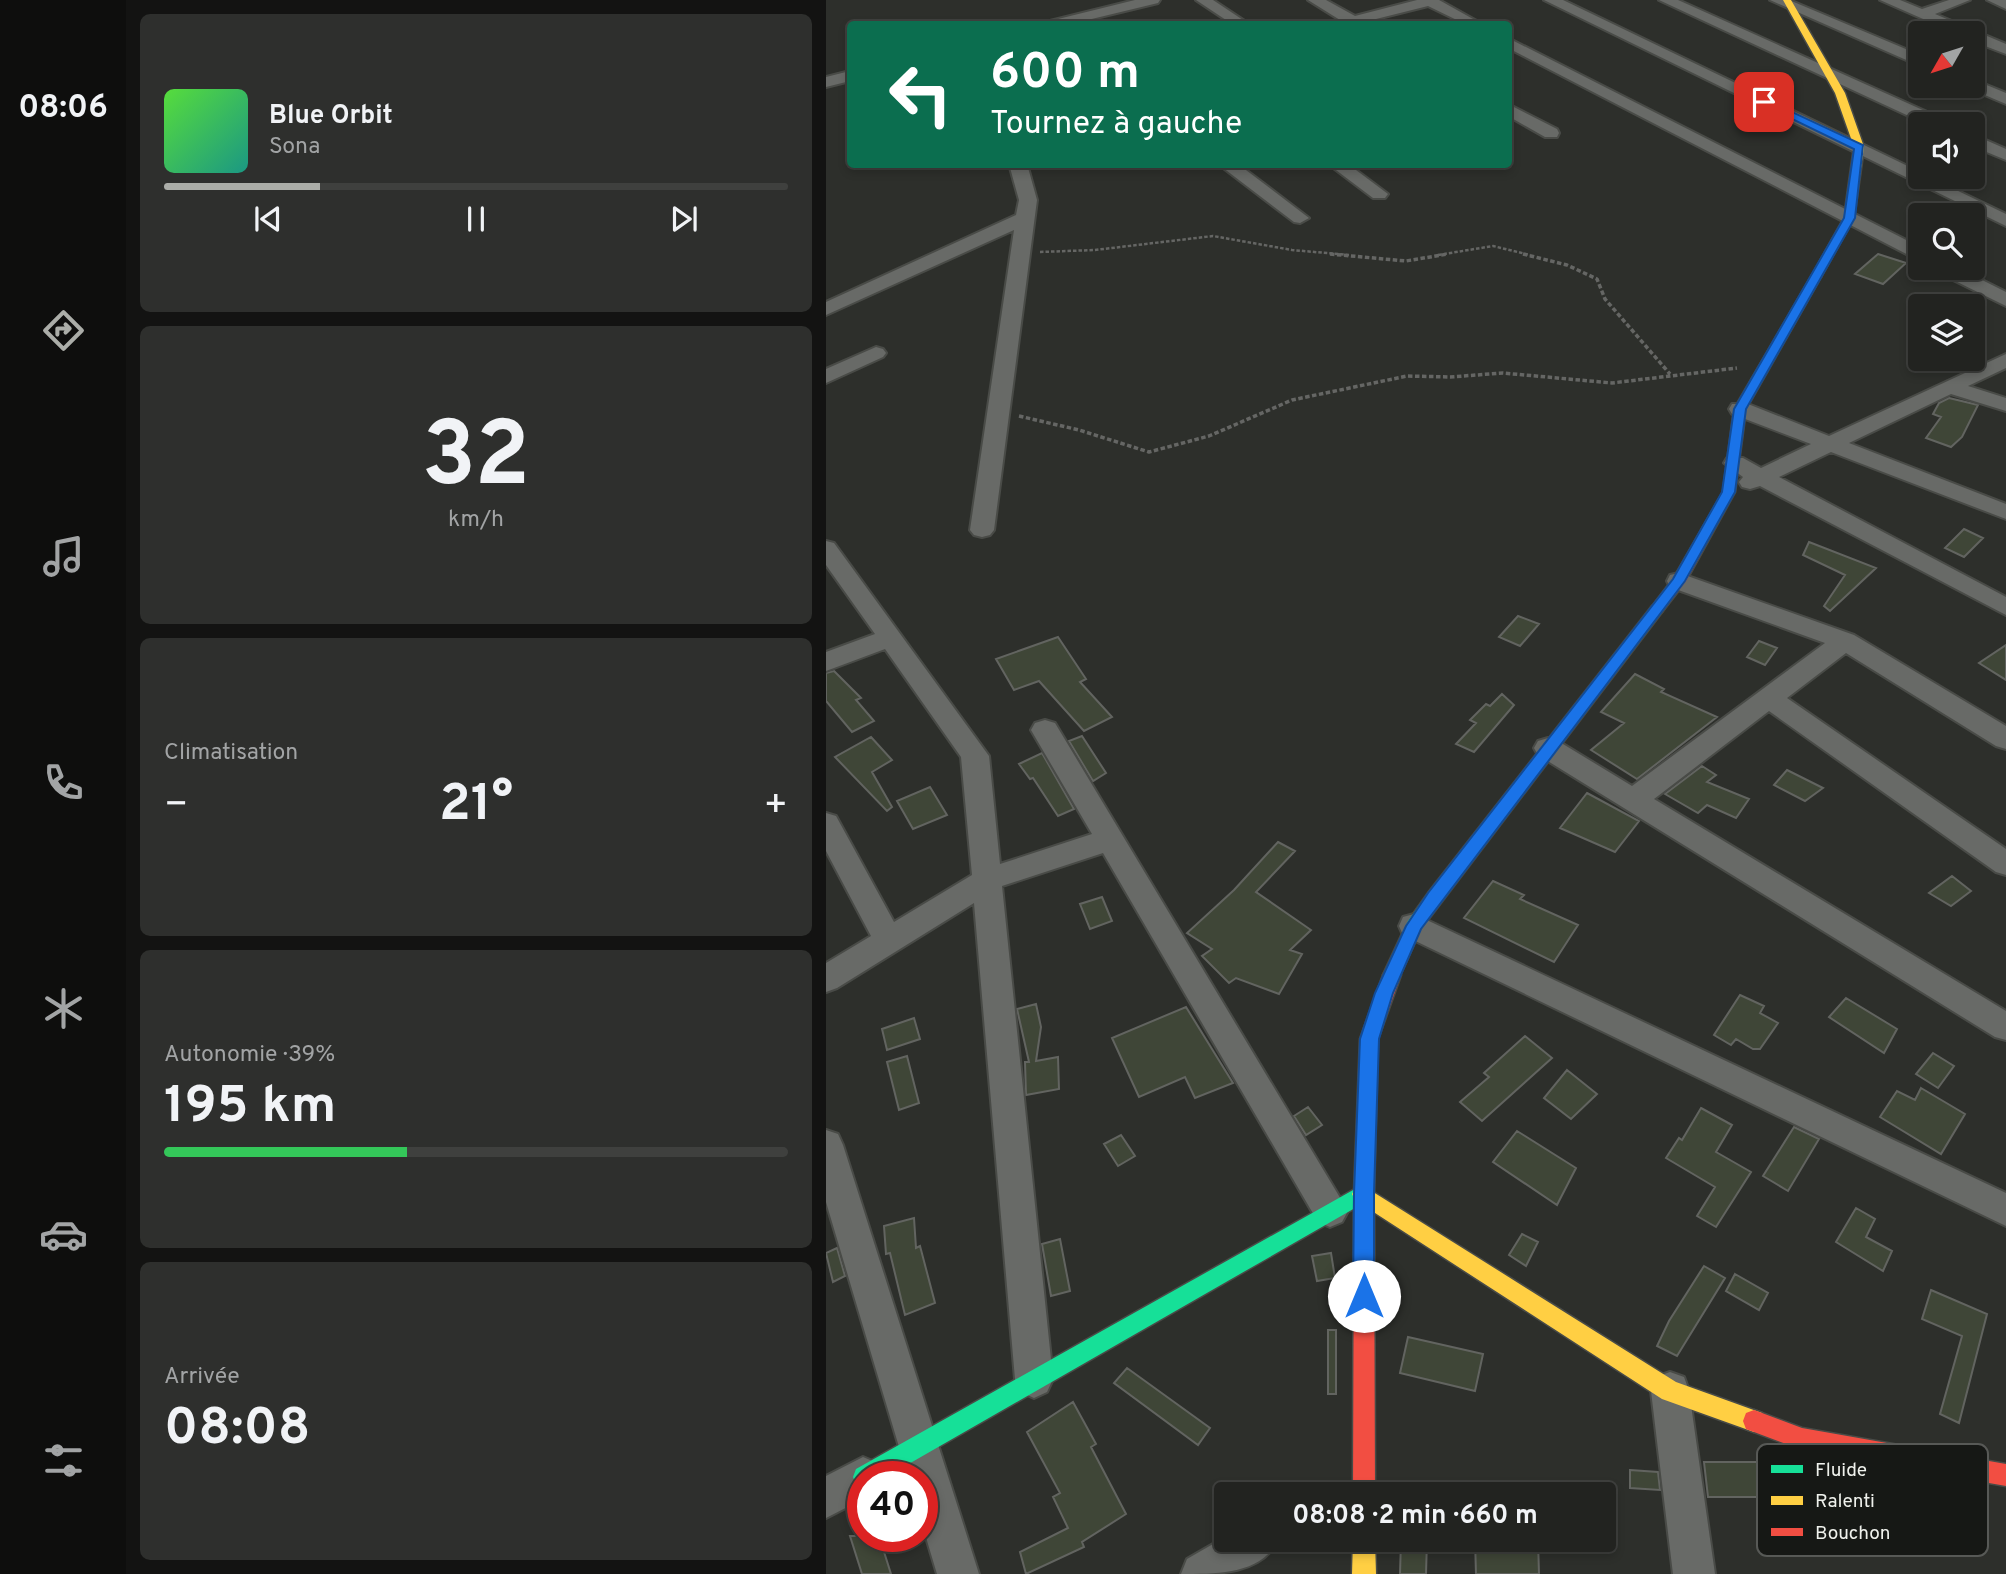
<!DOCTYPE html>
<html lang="fr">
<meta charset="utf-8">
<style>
:root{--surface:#222320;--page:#2e2f2d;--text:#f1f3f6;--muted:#a2a4a5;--line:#3f403e;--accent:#abada8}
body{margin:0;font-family:Overpass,sans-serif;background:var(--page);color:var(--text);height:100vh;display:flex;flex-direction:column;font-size:26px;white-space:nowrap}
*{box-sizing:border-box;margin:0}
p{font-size:23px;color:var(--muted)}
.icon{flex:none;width:38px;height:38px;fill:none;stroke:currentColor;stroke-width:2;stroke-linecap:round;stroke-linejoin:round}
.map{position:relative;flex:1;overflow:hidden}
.drawer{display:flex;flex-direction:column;gap:14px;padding:14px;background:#131312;width:700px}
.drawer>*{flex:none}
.guide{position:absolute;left:21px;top:21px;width:665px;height:147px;border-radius:7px;box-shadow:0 4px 10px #0003,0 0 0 2px var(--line);background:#0b6e4f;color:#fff;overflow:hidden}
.needle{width:46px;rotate:231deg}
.controls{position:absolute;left:1082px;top:21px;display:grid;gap:14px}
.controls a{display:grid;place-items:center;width:77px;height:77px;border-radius:7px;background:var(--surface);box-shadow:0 4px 10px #0003,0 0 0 2px var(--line);font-size:35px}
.speed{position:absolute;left:21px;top:1461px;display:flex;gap:14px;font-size:35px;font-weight:700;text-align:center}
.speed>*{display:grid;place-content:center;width:91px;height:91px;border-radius:50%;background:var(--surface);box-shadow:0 4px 10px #0003,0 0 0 2px var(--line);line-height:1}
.speed .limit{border:10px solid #d22;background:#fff;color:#111}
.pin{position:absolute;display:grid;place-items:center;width:60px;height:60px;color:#fff;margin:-30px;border-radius:14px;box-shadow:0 4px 10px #0006}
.me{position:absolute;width:77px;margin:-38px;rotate:0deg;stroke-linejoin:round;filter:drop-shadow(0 0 5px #0008)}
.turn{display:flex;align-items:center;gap:24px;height:147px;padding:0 28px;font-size:32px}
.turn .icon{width:91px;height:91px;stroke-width:2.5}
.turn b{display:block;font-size:49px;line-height:60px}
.big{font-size:52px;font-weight:700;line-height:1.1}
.drawer .card{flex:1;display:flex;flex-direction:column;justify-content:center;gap:10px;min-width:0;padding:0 24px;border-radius:10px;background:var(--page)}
.drawer .dial{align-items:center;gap:0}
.dial b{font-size:91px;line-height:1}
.song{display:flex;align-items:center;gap:21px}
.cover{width:84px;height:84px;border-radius:10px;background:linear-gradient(135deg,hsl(110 70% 55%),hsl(170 70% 35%))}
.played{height:7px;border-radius:4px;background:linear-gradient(90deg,var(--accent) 25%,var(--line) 25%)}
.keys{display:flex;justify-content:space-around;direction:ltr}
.heat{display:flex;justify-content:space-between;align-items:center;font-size:38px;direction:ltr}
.charge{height:10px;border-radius:5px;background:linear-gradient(90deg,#34c759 39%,var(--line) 0)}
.trip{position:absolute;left:388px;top:1482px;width:402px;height:70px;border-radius:7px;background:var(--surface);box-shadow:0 4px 10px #0003,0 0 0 2px var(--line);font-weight:700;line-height:70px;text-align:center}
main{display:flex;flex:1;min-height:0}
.dock{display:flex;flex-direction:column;width:126px;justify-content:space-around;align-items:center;background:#0e0e0d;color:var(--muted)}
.dock .icon{width:49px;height:49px}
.dock .on{color:var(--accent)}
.dock b{font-size:32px;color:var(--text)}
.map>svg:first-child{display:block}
.building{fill:#3f4637;stroke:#626460;stroke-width:2}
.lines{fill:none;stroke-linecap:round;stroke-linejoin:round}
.street-casing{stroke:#494b47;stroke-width:4}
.fast-casing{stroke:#494b47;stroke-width:3}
.slow-casing{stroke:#494b47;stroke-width:3}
.jam-casing{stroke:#494b47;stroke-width:3}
.path-far1{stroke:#656664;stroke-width:2.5;stroke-dasharray:3.5 2;stroke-linecap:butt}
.path{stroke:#656664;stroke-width:3.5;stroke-dasharray:4.5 2.5;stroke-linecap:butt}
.street{fill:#686a67;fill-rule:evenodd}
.fast{fill:#16e098;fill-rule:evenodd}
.slow{fill:#ffcf43;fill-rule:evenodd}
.jam{fill:#f24e42;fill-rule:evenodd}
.route{fill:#1a73e8;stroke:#114b97;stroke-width:2}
.key{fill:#161815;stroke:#575956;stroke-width:2}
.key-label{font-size:19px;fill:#eff1ec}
</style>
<main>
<nav class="dock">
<b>08:06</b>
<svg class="icon on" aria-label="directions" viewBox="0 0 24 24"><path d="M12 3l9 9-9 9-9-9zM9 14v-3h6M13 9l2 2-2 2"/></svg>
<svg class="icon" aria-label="music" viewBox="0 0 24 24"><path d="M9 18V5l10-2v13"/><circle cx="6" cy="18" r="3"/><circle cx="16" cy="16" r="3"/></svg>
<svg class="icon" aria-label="phone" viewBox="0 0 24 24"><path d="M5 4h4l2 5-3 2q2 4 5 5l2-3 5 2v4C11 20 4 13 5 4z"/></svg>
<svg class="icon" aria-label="climate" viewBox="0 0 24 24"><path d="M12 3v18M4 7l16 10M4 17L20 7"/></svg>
<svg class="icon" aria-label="car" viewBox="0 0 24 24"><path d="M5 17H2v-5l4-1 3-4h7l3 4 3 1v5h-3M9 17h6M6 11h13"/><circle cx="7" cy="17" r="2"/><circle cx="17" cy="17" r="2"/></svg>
<svg class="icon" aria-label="filters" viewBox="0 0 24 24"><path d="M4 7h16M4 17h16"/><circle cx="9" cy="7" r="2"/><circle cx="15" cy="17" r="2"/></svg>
</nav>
<section class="drawer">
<div class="card">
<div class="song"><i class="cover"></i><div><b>Blue Orbit</b><p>Sona</p></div></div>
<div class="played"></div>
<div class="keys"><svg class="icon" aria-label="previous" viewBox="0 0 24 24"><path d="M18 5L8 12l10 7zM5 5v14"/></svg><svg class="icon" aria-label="pause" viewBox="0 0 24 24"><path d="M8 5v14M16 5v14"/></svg><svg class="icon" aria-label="next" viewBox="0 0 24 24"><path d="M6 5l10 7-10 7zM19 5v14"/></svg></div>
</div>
<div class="card dial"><b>32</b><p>km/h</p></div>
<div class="card"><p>Climatisation</p>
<div class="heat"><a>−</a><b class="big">21°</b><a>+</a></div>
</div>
<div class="card"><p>Autonomie · 39%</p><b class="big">195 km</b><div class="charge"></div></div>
<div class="card"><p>Arrivée</p><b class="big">08:08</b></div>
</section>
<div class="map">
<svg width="1180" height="1574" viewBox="0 0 1180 1574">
<rect width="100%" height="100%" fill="#2d2f2b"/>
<path class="building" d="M1052,254l28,9 -23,21 -28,-10z
M1123,398l29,7 -16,32 -11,10 -25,-9 15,-21 -8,-3 6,-11z
M1138,529l19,9 -19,19 -19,-9z
M983,542l67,26 -46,43 -6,-5 21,-31 -42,-20z
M692,616l21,8 -19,22 -21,-9z
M232,637l28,42 -6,3 32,35 -28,14 -45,-50 -25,9 -18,-31z
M933,641l18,7 -12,17 -18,-8z
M1180,645v35l-27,-17z
M8,671l27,27 -5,2 18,21 -22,11 -26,-31v-28z
M809,674l29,15 -3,3 56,25 -80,62 -46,-29 33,-27 -23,-11z
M676,694l12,11 -40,47 -18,-8 20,-21 -6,-3 16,-16 4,2z
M256,736l24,37 -13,8 -24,-40z
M45,737l21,23 -20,12 20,35 -5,4 -52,-54z
M216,753l32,56 -16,7 -25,-38 -3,1 -11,-15z
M876,766l14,9 -9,7 42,17 -13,19 -29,-13 -9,8 -33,-19z
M961,770l36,18 -18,13 -31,-16z
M104,787l17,28 -34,14 -16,-28z
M761,793l52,28 -24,31 -55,-24z
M452,842l17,9 -39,41 55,38 -21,20 12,4 -23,40 -43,-16 -7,5 -27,-27 10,-7 -25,-16 47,-43z
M1126,876l19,15 -20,15 -22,-13z
M667,881l31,14 -4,4 58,26 -24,37 -90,-44z
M276,897l10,24 -22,8 -10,-25z
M914,995l24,11 -4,7 18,10 -18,26h-7l-17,-10 -5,6 -17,-10z
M1020,998l51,31 -13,24 -55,-36z
M210,1004l5,23 -5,34 22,-4 1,32 -33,6 -1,-33h4l-12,-53z
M360,1007l47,76 -38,15 -10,-21 -46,20 -27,-59z
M88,1018l6,21 -33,11 -5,-21z
M699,1036l27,22 -70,63 -22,-19 29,-25 -5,-4z
M1107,1053l21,13 -16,22 -22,-14z
M81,1056l12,47 -20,7 -12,-48z
M741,1070l30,24 -26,25 -27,-21z
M1095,1088l44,26 -24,40 -61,-37 17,-26 18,9z
M482,1107l14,18 -16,10 -12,-19z
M875,1108l31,17 -16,27 35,20 -35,55 -19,-11 18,-29 -49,-29 13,-20 3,2z
M968,1127l25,12 -31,52 -25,-15z
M691,1131l59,37 -19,37 -64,-43z
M295,1135l14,21 -17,10 -14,-22z
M1030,1208l19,11 -9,18 26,14 -9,20 -47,-29z
M88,1218l2,30 4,-2 15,57 -30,12 -15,-62 -4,1 -2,-28z
M696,1234l16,8 -12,24 -17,-11z
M234,1239l10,52 -19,5 -9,-52z
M11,1248l8,28 -12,6 -7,-29z
M505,1253l4,25 -18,3 -5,-25z
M878,1266l21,12 -48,78 -20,-10 12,-25z
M909,1274l33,19 -9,17 -33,-19z
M1105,1290l56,24 -28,109 -19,-9 22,-78 -40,-17z
M502,1330h8v64h-8z
M582,1337l75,17 -8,37 -75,-18z
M301,1368l83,60 -12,17 -84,-62z
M247,1402l23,42 -5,3 35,67 -44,28 2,5 -58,27 -6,-22 48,-24 -15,-31 7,-4 -33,-61z
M878,1462h55l6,35h-57z
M804,1470l28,2 2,18 -30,-2z
M24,1536h29l12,38h-29z
M575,1540h26l-1,34h-26z
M649,1540h63l1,34h-63z"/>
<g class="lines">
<g class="street-casing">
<path id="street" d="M309,0h25l-2,3 -87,21h-23l2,-3z
M370,0h17l36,24h-17z
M482,0h18l29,16 62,-16h22l43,24h-17l-37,-18 -64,16 1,2h-31l6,-4z
M718,0h19l357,172v5h9l77,37v12z
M833,0h19l267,120 2,4h-21z
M944,0h19l131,55v11z
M1054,0h20l22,9 27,-9h21l-35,14 71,30v10l-34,-13v-8h-17z
M1161,0h19v9z
M682,38l412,209v14l-412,-213z
M24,71v10l-24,6v-10z
M1146,79l34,14v11l-40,-17 6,-1z
M682,104l49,25 2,4 -2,4h-12l-37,-21z
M1146,134l34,15v11l-34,-14z
M183,164h18l10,36 -43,330 -4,5 -8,2 -8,-2 -4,-5 44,-300 -188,85v-13l190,-87 3,-15z
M392,164h20l71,54 -9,5 -6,-1z
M502,164h20l40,30 -3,4h-12z
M1108,268h24l48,24v14l-69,-34z
M50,347l7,2 3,4 -3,4 -57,26v-14z
M1180,354v14l-38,18 38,12v13l-55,-17 -102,49 157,61v15l-175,-67 -52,25 227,120v18l-246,-129 -10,3 -8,-2 -3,-5 4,-5 -19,-14 3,-5h16l18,10 50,-24 -79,-30 -3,-5 3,-5h16l81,32z
M0,541l8,2 155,213 11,108 92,-30 -61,-104 4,-7 10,-3 10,3 293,488 -6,11 -12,5 -12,-5 -215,-369 -101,33 51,493 -6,13 -13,6 -13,-6 -6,-13 -41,-476 -137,85 -11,4v-29l45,-27 -45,-85v-38l10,3 58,106 78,-47 -11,-118 -76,-108 -59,22v-19l49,-18 -49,-69z
M853,573l175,62 152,91v23l-10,-3 -150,-93 -59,45 219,151v26l-10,-3 -227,-161 -115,88 352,212v29l-11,-3 -457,-282 -4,-7 4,-7 10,-3 10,3 74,45 193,-143 -155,-56 -3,-6 3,-6z
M588,914l592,279v33l-603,-291 -4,-9 4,-9z
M0,1130l12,4 5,11 136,429h-42l-15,-50v-47h-14l-82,-275z
M844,1372l14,5 5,14 26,183h-42l-22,-183 5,-14z
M37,1457l14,6 6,14h-20v22l-37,19v-42z
M401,1536v4h51c-16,34 -60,34 -97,34l6,-15z"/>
</g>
<g class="fast-casing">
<path id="fast" d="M831,604l7,5 -2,3 -241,317 -23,51 -6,2 -6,-2 -3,-5 25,-54 20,-28 224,-287z
M536,1185l7,3 3,6 -3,6 -483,277h-23v11l-7,-3 -3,-8 3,-8z"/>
</g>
<g class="slow-casing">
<path id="slow" d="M957,0h8l54,93 19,54 -10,71 -33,59 -5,3 -5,-3 33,-59 10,-71 -19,-54z
M536,1185l314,197 86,31 3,8 -3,8 -8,3 -92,-33 -307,-199 -3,-6 3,-6z
M527,1540h22l1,34h-24z"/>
</g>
<g class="jam-casing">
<path id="jam" d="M986,275l9,2 -75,132 -11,83 -49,89 -24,31h-10l-2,-3 23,-30 50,-87 11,-83z
M566,968l6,2 3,5 -23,64 -4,154 1,301h-22l1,-301 6,-154 23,-64 3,-5z
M928,1410l48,18 204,36v22l-204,-36 -56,-21 -3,-8 3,-8z"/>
</g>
<path class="path-far1" d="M214,252l55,-2 118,-14 79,14 57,5
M612,255l55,-9 37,9"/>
<path class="path" d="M504,254l76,7 42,-7
M697,254l44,11 30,14 8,20 65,75
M193,416l60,14 70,22 60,-16 83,-36 115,-24 43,1 53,-4 109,10 125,-15"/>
<use href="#street" class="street"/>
<use href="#fast" class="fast"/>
<use href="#slow" class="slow"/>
<use href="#jam" class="jam"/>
</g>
<path class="route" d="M938,99l99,46 -8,73 -109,191 -11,83 -50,89 -264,348 -28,64 -14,46 -5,154v103l-3,7 -7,3 -8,-3 -3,-7 1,-103 6,-154 15,-46 31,-67 22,-33 245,-314 49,-87 12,-83 110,-191 10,-69 -93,-45 -1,-2z"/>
<rect x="931" y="1444" width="231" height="112" rx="10" class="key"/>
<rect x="945" y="1465" width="32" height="8" fill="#16e098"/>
<rect x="945" y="1496" width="32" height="9" fill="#ffcf43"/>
<rect x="945" y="1528" width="32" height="8" fill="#f24e42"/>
<g class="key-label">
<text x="989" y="1476">Fluide</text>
<text x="989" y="1507">Ralenti</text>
<text x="989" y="1539">Bouchon</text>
</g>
</svg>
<div class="controls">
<a><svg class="needle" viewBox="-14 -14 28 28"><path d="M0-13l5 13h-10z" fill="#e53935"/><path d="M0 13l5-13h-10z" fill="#a2a4a5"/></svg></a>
<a><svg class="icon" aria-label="sound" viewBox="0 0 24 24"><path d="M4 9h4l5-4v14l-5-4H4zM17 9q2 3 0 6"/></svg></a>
<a><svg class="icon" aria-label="search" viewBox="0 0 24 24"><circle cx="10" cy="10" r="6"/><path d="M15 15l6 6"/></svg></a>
<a><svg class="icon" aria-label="layers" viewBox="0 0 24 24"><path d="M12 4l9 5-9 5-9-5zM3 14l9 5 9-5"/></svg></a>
</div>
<div class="speed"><div class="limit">40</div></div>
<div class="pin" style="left:938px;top:102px;background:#d93025"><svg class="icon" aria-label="arrive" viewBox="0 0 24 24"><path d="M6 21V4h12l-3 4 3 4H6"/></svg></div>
<svg class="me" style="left:538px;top:1296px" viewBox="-20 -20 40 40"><circle r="19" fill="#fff"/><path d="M0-13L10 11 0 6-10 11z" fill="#1a73e8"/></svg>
<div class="trip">08:08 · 2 min · 660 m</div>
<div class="guide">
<div class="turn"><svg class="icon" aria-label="left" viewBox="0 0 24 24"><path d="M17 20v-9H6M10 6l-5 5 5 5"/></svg><div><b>600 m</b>Tournez à gauche</div></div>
</div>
</div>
</main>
